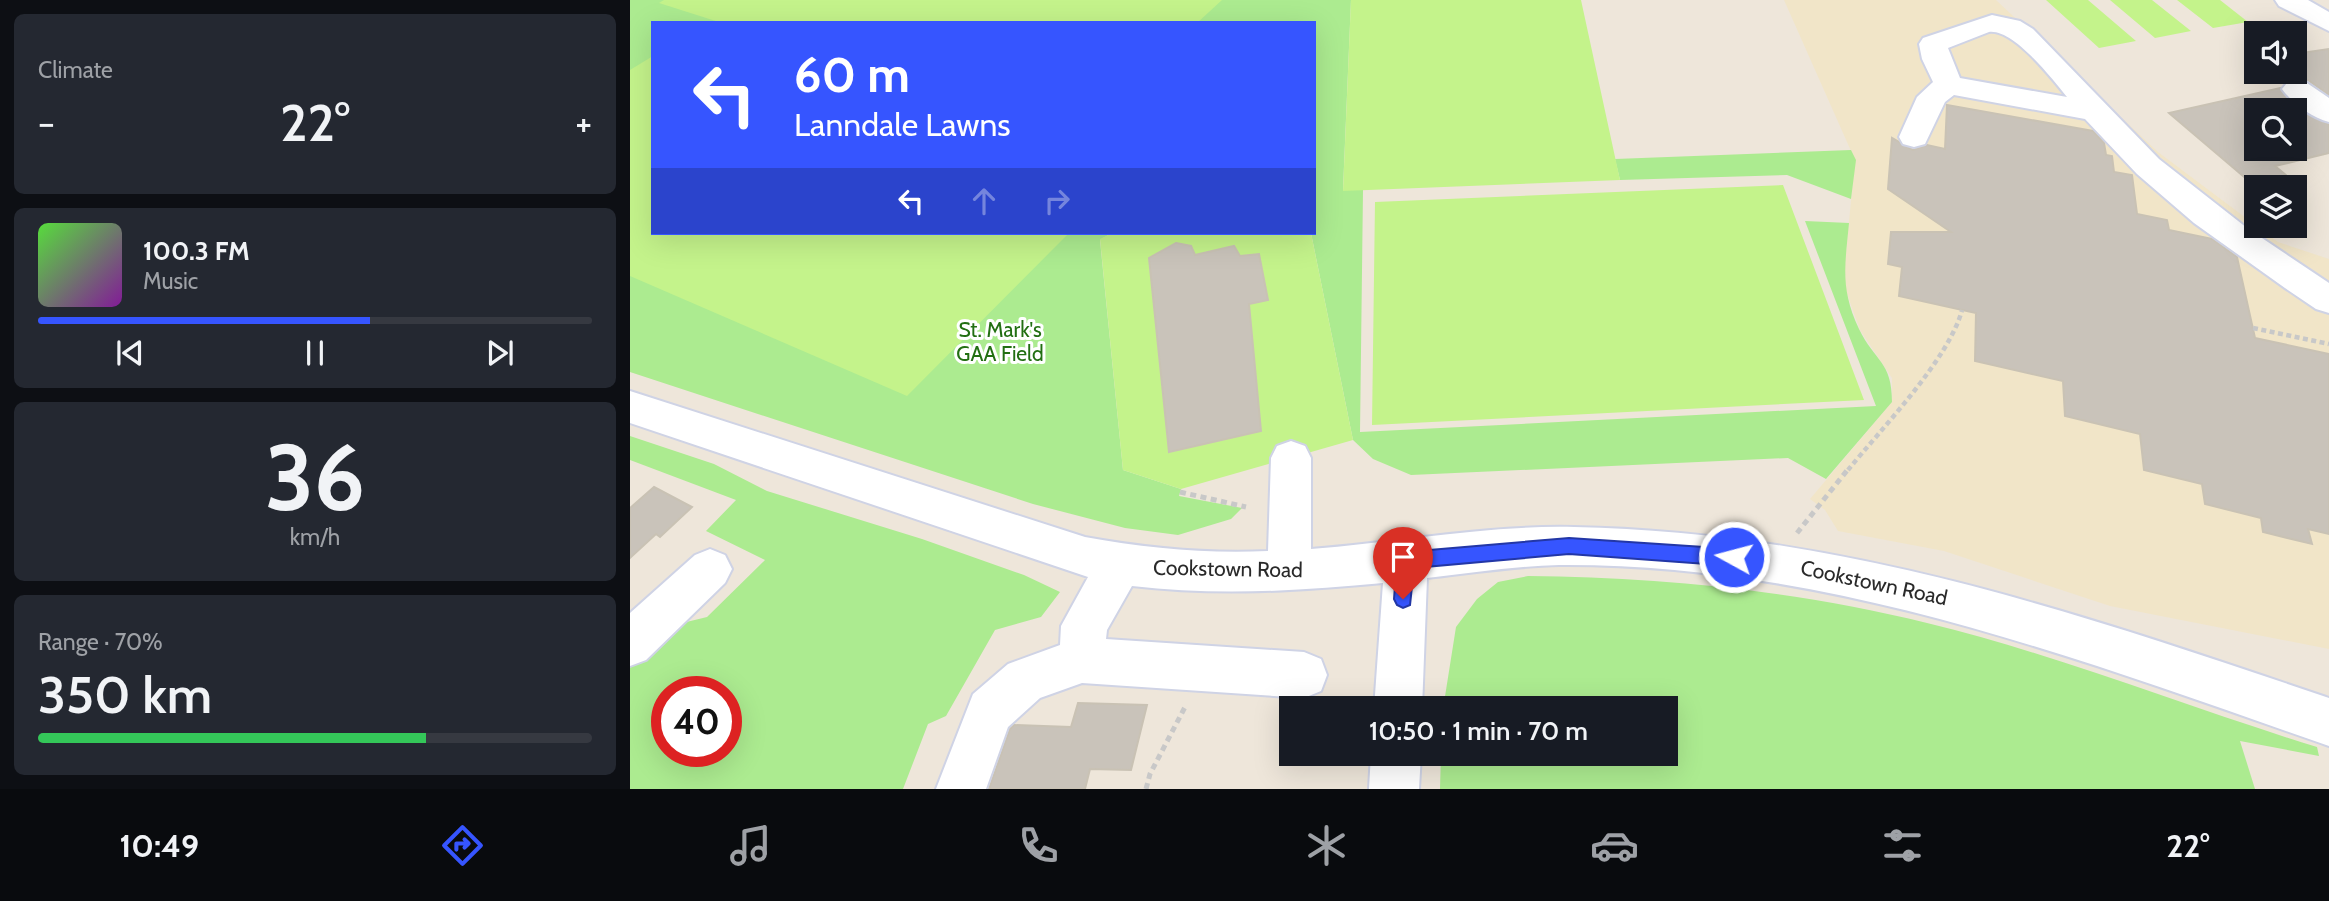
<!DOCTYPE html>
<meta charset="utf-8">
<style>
:root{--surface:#171b24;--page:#242831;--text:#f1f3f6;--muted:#9ea1a6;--line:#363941;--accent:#3655ff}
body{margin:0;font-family:Cabin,sans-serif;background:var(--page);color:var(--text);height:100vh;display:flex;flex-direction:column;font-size:26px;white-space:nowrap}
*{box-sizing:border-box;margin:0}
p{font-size:23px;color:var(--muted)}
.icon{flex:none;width:38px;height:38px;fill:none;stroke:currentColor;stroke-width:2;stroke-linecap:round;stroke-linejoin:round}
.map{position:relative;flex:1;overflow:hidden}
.side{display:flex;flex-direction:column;gap:14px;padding:14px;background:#0d0f14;width:630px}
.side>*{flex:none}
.guide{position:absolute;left:21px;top:21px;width:665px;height:214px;border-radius:0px;box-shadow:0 7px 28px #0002;background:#3655ff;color:#fff;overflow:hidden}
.buttons{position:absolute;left:1614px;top:21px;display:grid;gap:14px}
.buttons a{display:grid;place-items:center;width:63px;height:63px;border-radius:0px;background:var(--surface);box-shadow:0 7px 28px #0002;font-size:35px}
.speed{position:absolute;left:21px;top:676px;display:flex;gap:14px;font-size:35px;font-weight:700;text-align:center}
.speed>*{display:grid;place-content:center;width:91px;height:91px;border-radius:50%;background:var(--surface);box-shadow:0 7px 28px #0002;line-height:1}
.speed .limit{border:10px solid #d22;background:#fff;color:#111}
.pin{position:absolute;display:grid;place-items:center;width:60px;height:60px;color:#fff;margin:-72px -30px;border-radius:50% 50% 50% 0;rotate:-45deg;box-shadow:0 0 7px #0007}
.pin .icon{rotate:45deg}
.me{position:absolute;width:77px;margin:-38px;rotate:277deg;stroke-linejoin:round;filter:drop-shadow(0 0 5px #0008)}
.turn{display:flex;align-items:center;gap:24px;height:147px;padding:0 28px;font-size:32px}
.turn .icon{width:91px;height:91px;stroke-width:2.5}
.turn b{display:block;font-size:49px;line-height:60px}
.lanes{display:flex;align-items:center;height:66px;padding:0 28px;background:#0003;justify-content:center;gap:35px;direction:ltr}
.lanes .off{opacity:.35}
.big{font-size:52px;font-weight:600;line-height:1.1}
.side .widget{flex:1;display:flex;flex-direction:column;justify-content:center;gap:10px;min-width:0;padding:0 24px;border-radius:10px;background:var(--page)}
.side .dial{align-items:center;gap:0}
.dial b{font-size:91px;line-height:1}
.song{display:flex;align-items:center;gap:21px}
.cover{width:84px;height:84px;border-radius:10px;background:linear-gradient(135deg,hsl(110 70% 55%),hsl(290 70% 35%))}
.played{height:7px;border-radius:4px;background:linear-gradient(90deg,var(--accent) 60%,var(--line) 60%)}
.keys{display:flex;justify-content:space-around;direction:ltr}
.heat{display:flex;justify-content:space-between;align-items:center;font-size:38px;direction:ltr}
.charge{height:10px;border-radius:5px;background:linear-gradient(90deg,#34c759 70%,var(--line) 0)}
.trip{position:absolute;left:649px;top:696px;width:399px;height:70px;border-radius:0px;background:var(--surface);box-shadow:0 7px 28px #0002;font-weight:600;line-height:70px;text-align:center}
.menu{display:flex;height:112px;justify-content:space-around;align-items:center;background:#090b0e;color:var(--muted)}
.menu .icon{width:49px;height:49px}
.menu .active{color:var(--accent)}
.menu b{font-size:32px;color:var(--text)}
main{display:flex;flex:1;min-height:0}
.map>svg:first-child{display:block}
.education{fill:#f1e5c8}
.green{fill:#aceb90;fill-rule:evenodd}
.pitch{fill:#c4f38b}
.building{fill:#c9c3ba;stroke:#c9c2b4;stroke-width:2;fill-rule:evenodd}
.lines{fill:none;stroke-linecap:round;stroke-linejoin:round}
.minor-casing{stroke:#cfd3e5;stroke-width:4}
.path-far1{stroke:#c8c8c8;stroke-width:4.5;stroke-dasharray:5 3.5;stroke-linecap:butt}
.path{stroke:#c8c8c8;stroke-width:5;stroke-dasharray:6 4.5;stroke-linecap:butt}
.minor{fill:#fff;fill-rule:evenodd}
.route{fill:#3655ff;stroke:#2337a6;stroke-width:2}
.labels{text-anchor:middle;stroke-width:6;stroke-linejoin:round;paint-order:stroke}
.park-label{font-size:21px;fill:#226f12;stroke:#fff}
.street-label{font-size:21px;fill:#2a2a2a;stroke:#fff}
</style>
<main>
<section class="side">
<div class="widget"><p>Climate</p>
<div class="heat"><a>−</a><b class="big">22°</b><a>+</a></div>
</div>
<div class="widget">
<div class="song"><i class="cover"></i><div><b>100.3 FM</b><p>Music</p></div></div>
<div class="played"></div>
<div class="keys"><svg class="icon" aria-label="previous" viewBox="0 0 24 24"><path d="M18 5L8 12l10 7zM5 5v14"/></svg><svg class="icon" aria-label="pause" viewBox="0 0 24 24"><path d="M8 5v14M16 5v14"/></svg><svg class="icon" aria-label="next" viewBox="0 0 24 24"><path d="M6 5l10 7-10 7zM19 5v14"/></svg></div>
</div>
<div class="widget dial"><b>36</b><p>km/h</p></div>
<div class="widget"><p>Range · 70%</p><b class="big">350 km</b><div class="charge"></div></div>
</section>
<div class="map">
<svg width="1699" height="789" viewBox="0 0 1699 789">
<rect width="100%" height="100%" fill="#eee6da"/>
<path class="education" d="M1154,0h212l162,152 120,90 51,17v390l-219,-43 -166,-55 -106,-20 -13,-21 -15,-11 82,-97v-24l-32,-48 -17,-47 12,-123z"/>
<path class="green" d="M0,0h721l-8,190h20l-3,242 516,-26 -71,-185 44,2c-4,43 -9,65 10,106 16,33 33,32 33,73l-66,77 -38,-21 -377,17 -38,-16 -20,-19 -42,-207h3v-210h-661v210h459l-12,7 23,230 58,19 -2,7 63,12 -11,11 -53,16 -53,-7 -92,-24 -403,-132z
M1221,150l5,10 -5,39 -64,-24 -167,5 -5,-21z
M0,436l84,28 53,27 155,48 102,36 36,17 -19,25 -46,13 -49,86 -18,8 -25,65h-273v-127l36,-35 41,-10 58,-57 -59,-29 30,-31 -106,-40zM37,691h59v60h-59z
M898,576c133,1 269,15 399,47 132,32 260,84 390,124l2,9 -79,-15 15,48h-815l1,-35h225v-45h-223l13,-82 21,-28 21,-17z"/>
<path class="pitch" d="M34,0h558l-25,23h-475l-63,-20z
M721,0h230l39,180 -277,11z
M1416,0h42l48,41 -37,7z
M1480,0h42l39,31 -36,7z
M1547,0h43l28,22 -35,6z
M23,56v177h416l-162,163 -277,-120v-206z
M1153,185l81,215 -492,25 3,-223z
M482,233h199l42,207 -172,49 -58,-19 -23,-231z"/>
<path class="building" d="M1699,49v46l-21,-15 -14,-2v-24z
M1650,88l21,23 28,13v29l-54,13 25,21h-44l-87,-74zM1626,110h38v39h-38z
M1317,105l146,26 11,12 2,12 6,1 2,16 18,3 5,39 30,6 2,10 43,9 25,18 18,81 74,16v180l-21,-5 4,15 -49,-12 -2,-14 -56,-14 -3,-20 -58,-14 -4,-36 -75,-18 -2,-35 -88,-20 1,-48 -77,-17 3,-29 -14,-3 3,-32h60l-63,-43 4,-51 21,12 14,-5 18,4z
M546,243l15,3 4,9 39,-9 6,10 19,-2 9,46 -19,4 12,127 -92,21 -20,-194z
M24,487l38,20 -32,30 -4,-3 -26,24v-50z
M448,703l69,2 -16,65 -41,-1 -5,20h-96l21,-60 4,-4 57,2z"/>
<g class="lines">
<g class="minor-casing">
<path id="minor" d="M1645,0h33l21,12v19l-50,-25z
M1362,15l28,6 13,8 126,130 88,69 82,55v30l-13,-4 -31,-21 -91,-65 -57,-49 -52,-55 -131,-24 -9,7 -20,42 -11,3 -11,-3 -4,-7 18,-40 16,-15 -11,-23 -3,-15 4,-6zM1359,32c25,-3 63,47 78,65l-107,-19 -12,-30z
M1667,80l10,3 22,15v24c-17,-4 -37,-19 -47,-33l5,-6z
M0,391l455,146c61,11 121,17 183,14l3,-93 6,-12 14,-5 14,5 6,12v91c87,-7 176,-24 263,-22 268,5 505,86 755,171v48c-250,-87 -501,-183 -770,-181 -44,1 -88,8 -132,13l-5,131h-48l9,-126c-85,8 -166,13 -251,3l-25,44 -1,9 198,13 17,7 6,16 -6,16 -17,7 -222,-15 -42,15 -32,29 -22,62h-50l37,-95 35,-30 52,-19 1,-19 27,-49 -458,-154z
M80,549l15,6 7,14 -7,14 -79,77 -16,6v-53l65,-58z
M741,754h50l-2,35h-50z"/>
</g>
<path class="path-far1" d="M1623,328l76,16
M1218,470c34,-42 101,-111 114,-160"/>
<path class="path" d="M550,492l66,15
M1167,533l52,-65
M516,789l4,-15 35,-67"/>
<use href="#minor" class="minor"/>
</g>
<path class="route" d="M939,538l165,11 7,3 2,5 -2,6 -7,3 -165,-12 -155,14 -4,37 -7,3 -6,-3 -3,-6 3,-39 2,-6 7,-2z"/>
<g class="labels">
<g class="park-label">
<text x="370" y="337">St. Mark's<tspan x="370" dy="24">GAA Field</tspan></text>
</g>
<g class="street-label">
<text transform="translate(598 569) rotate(1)" y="7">Cookstown Road</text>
<text transform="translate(1244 583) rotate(12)" y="7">Cookstown Road</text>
</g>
</g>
</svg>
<div class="buttons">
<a><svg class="icon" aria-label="sound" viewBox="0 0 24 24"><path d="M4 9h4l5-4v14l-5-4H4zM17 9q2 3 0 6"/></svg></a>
<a><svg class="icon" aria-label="search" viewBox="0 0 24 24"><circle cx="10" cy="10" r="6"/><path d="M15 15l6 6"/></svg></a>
<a><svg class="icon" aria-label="layers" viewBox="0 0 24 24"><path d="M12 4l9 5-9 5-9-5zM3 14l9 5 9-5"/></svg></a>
</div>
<div class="speed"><div class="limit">40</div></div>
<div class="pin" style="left:773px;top:599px;background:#d93025"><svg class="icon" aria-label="arrive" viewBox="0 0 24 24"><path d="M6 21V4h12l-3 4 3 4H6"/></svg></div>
<svg class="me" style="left:1104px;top:557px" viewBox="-20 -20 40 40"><circle r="17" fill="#3655ff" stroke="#fff" stroke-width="3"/><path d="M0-11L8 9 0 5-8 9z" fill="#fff"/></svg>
<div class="trip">10:50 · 1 min · 70 m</div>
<div class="guide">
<div class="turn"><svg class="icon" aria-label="left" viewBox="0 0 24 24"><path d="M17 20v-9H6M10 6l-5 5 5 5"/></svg><div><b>60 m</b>Lanndale Lawns</div></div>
<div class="lanes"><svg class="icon" aria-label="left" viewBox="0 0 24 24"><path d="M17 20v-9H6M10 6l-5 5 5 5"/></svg><svg class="icon off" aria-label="ahead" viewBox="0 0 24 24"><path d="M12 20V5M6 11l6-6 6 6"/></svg><svg class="icon off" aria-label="right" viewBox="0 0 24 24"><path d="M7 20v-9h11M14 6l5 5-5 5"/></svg></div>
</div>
</div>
</main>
<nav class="menu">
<b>10:49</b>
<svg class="icon active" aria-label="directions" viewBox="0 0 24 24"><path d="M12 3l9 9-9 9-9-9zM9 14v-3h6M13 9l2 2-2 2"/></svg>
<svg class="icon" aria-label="music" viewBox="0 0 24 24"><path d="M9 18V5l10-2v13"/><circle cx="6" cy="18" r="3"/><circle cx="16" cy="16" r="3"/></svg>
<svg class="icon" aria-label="phone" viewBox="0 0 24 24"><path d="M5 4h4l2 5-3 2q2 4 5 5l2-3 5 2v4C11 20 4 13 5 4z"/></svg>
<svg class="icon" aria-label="climate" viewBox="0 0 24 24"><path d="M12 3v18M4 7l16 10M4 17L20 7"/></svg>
<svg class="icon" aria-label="car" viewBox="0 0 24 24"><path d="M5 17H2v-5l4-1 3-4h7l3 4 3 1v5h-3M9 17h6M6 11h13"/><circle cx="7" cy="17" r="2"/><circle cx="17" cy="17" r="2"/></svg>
<svg class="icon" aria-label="filters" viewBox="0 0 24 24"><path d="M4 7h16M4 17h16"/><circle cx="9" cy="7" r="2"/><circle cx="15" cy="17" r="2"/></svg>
<b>22°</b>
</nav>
